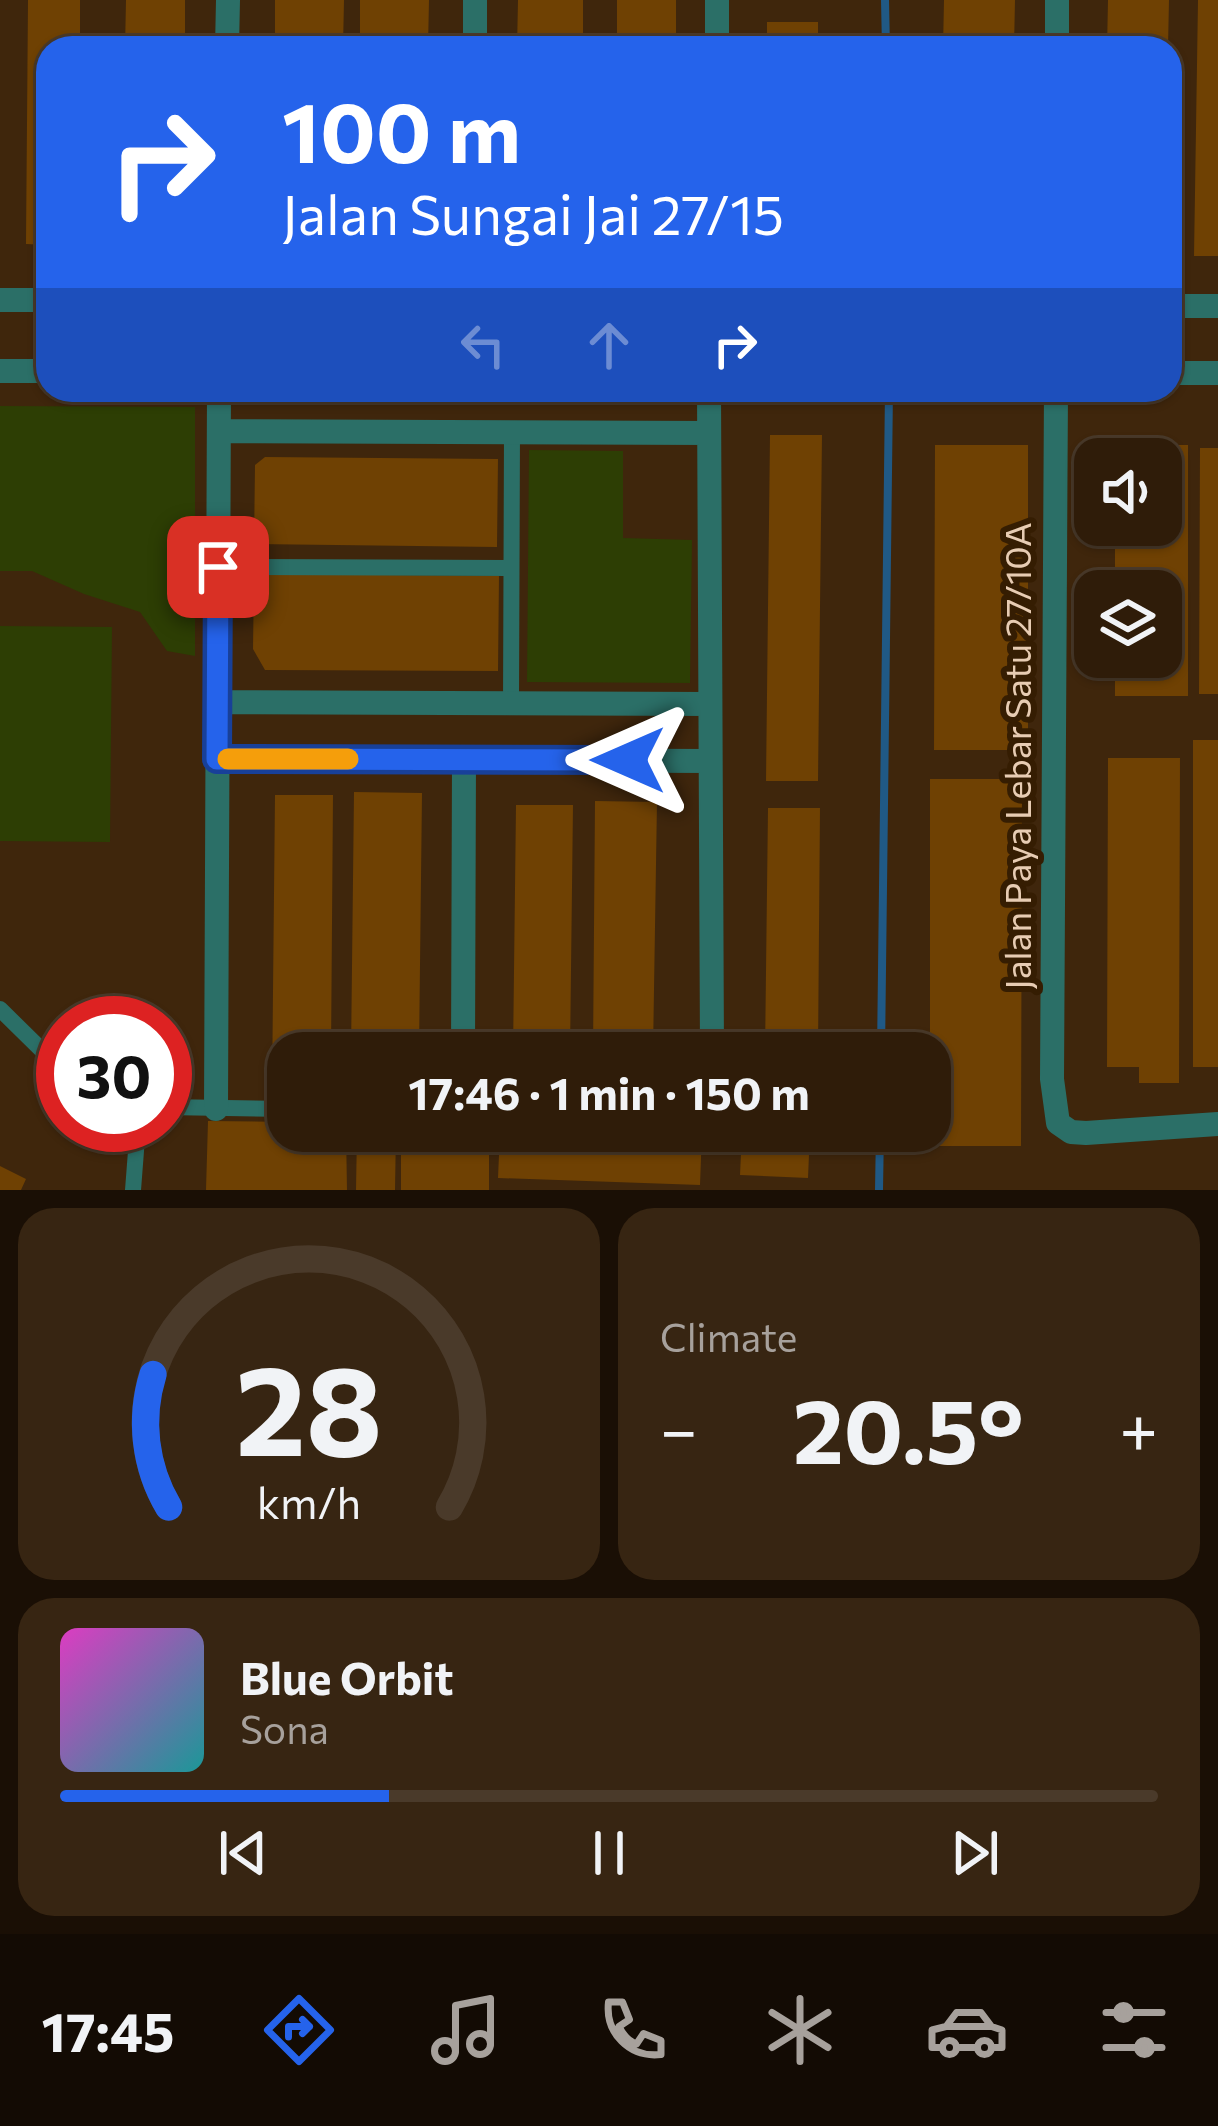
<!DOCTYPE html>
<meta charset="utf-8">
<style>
:root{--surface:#2f1c09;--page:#372512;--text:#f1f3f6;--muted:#a7a19c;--line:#4a3a2a;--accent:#2563eb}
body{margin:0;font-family:Commissioner,sans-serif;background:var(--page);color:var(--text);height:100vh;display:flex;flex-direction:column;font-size:45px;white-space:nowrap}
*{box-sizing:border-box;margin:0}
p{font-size:39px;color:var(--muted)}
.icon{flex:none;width:66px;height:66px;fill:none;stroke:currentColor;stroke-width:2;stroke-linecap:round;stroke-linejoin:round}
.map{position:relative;height:1190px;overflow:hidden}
.drawer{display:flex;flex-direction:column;gap:18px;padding:18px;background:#1a0f05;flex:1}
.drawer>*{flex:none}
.hud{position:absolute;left:36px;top:36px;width:1146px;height:366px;border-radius:36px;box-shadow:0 3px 9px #0004,0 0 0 3px var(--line);background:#2563eb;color:#fff;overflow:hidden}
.buttons{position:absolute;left:1074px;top:438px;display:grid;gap:24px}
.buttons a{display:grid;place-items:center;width:108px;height:108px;border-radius:24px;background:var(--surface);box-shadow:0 3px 9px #0004,0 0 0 3px var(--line);font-size:60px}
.speed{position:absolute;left:36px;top:996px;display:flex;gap:24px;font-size:60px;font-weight:700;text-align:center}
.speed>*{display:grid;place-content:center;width:156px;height:156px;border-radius:50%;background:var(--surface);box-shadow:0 3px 9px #0004,0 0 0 3px var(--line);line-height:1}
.speed .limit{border:18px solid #d22;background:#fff;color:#111}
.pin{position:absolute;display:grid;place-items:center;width:102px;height:102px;color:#fff;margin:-51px;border-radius:24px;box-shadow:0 6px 18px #0006}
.me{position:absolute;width:132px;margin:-66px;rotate:270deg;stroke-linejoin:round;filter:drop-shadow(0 0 9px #0008)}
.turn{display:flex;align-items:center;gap:42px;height:252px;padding:0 48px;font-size:54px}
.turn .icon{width:156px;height:156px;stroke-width:2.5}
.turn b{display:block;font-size:84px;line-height:102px}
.lanes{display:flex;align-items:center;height:114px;padding:0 48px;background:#0003;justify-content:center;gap:60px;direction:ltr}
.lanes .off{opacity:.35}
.big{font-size:90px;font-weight:700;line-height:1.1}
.drawer .tile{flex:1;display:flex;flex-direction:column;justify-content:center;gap:18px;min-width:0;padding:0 42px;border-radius:36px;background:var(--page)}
.drawer .dial{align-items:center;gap:0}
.dial svg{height:312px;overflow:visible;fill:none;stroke:var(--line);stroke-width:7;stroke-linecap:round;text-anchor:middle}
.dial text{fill:var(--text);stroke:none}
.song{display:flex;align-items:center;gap:36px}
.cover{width:144px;height:144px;border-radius:18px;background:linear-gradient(135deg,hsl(310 70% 55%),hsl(180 70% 35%))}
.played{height:12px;border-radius:6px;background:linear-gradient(90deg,var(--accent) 30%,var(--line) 30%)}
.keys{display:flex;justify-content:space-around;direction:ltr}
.heat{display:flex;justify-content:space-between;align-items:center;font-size:66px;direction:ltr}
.drawer .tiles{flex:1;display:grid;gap:18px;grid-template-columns:1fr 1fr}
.tile:last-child{grid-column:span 2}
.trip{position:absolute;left:267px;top:1032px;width:684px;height:120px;border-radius:36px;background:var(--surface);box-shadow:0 3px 9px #0004,0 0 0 3px var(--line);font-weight:700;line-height:120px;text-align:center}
.menu{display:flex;height:192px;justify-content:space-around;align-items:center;background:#130b04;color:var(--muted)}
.menu .icon{width:84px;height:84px}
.menu .selected{color:var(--accent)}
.menu b{font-size:54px;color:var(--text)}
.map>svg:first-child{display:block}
.green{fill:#2d3e04}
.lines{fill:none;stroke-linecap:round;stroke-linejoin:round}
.stream{stroke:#205985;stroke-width:8}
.building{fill:#6f4103}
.lane{stroke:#2b6f67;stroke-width:16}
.street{stroke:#2b6f67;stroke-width:24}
.route-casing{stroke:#184099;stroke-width:30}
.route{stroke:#2563eb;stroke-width:21}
.slow{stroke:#f59e0b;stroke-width:21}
.labels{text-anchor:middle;stroke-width:12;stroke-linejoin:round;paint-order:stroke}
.street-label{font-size:36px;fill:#e7ccb3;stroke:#351d02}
</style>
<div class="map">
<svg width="1218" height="1190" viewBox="0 0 1218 1190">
<rect width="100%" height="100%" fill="#3f260c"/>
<path class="green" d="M0,406l195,1v249l-28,-5 -27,-39 -56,-18 -52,-23h-32z
M529,450l94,1v87l69,2 -2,143 -163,-1z
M0,626l112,1 -2,215 -110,-1z"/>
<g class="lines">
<path class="stream" d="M885,0l1,48
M881,1053l8,-663
M879,1190l1,-59"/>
</g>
<path class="building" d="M28,0h52v48h-32v197l-22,-1z
M126,0h59v48h-60z
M275,0h69l-1,48h-68z
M360,0h69l-1,48h-68z
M518,0h65v48h-66z
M617,0h59v48h-59z
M944,0h71l-1,48h-71z
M1108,0h61l-1,48h-61z
M1198,0h20v256h-24z
M767,22h51v26h-51z
M770,435h52l-4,346h-52z
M935,445h93v305h-94z
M1115,445h73v251h-73v-39h46v-66h-46v-66h46v-66h-46z
M1200,448h18v246h-19z
M265,457l233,2 -1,88 -243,-3 1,-79z
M254,574l245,2 -1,95 -233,-1 -12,-21z
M1193,740h25v327h-25z
M1108,758h72l-1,325h-40v-16h-32z
M930,779h92l-1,367h-91z
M354,792l68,1 -3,260h-68z
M275,795h58l-2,258h-43v37h-16z
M595,801l62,1 -4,251h-60z
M516,805h57l-3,248h-57z
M768,808h52l-2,245h-53z
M208,1121l80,1v9h58l1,59h-141z
M357,1131h39l-1,59h-39z
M401,1131h88v59h-88z
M500,1131h202l-2,54 -202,-7z
M742,1131h68l-2,47 -68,-3z
M0,1166l26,13 -5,11h-21z"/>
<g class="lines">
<path class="lane" d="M218,567l293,1
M511,703l1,-271
M0,1009l63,62
M165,1107l123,2
M133,1190l5,-65"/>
<path class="street" d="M717,0v48
M227,48l1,-48
M475,48v-48
M1057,48v-48
M0,300h48
M1170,306h48
M0,371h48
M1170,373h48
M709,390l3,663
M1056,390l-4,689 6,44 13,9 15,1 132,-9
M219,431l490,2
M217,702l493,2
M217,759l493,2
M463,1053l1,-293
M216,1109l3,-719"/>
</g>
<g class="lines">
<g class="route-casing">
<path id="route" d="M218,567l-1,192 411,1"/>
</g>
<use href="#route" class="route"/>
<path class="slow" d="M228,759h120"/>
</g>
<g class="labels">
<g class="street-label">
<text transform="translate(1018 756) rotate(-90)" y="13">Jalan Paya Lebar Satu 27/10A</text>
</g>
</g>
</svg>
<div class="buttons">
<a><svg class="icon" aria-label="sound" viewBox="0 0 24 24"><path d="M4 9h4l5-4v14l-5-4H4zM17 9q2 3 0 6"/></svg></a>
<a><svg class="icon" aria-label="layers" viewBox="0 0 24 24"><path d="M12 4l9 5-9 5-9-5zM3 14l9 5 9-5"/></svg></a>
</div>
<div class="speed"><div class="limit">30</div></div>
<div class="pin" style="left:218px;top:567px;background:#d93025"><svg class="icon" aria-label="arrive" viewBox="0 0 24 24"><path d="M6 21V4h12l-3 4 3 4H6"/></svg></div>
<svg class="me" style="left:628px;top:760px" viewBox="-20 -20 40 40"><path d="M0-17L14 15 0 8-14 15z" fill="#2563eb" stroke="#fff" stroke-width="4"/></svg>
<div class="trip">17:46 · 1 min · 150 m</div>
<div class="hud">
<div class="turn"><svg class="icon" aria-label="right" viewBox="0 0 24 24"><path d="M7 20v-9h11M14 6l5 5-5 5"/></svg><div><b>100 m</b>Jalan Sungai Jai 27/15</div></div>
<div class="lanes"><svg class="icon off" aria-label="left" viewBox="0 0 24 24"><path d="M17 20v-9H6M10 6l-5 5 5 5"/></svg><svg class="icon off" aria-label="ahead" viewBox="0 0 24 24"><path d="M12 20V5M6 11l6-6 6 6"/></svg><svg class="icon" aria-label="right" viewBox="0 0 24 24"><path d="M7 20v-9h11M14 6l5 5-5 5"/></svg></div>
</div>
</div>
<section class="drawer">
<div class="tiles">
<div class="tile dial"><svg viewBox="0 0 100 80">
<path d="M14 69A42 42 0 1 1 86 69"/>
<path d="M14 69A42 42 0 0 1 10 35" stroke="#2563eb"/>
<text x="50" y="56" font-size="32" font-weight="700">28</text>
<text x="50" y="72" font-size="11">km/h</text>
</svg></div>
<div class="tile"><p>Climate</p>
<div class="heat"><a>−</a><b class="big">20.5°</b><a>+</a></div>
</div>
<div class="tile">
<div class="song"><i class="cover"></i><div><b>Blue Orbit</b><p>Sona</p></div></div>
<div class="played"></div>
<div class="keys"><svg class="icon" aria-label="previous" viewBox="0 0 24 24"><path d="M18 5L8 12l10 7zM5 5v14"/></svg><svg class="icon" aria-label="pause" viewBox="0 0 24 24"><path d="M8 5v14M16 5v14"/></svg><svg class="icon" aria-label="next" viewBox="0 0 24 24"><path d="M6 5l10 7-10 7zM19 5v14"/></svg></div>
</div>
</div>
</section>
<nav class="menu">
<b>17:45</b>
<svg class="icon selected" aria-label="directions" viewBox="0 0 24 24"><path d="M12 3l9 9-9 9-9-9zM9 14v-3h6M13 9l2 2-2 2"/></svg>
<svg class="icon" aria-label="music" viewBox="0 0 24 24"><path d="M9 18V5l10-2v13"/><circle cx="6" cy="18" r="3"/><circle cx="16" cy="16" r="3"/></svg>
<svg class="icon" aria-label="phone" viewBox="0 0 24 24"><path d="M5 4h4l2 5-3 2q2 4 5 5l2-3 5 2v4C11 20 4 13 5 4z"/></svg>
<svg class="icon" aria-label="climate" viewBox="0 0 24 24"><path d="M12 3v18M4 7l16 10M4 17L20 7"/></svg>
<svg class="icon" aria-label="car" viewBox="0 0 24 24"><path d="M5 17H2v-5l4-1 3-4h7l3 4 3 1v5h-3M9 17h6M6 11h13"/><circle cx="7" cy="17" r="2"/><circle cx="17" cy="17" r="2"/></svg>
<svg class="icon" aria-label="filters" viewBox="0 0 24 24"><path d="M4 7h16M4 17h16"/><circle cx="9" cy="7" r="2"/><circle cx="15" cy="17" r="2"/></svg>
</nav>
